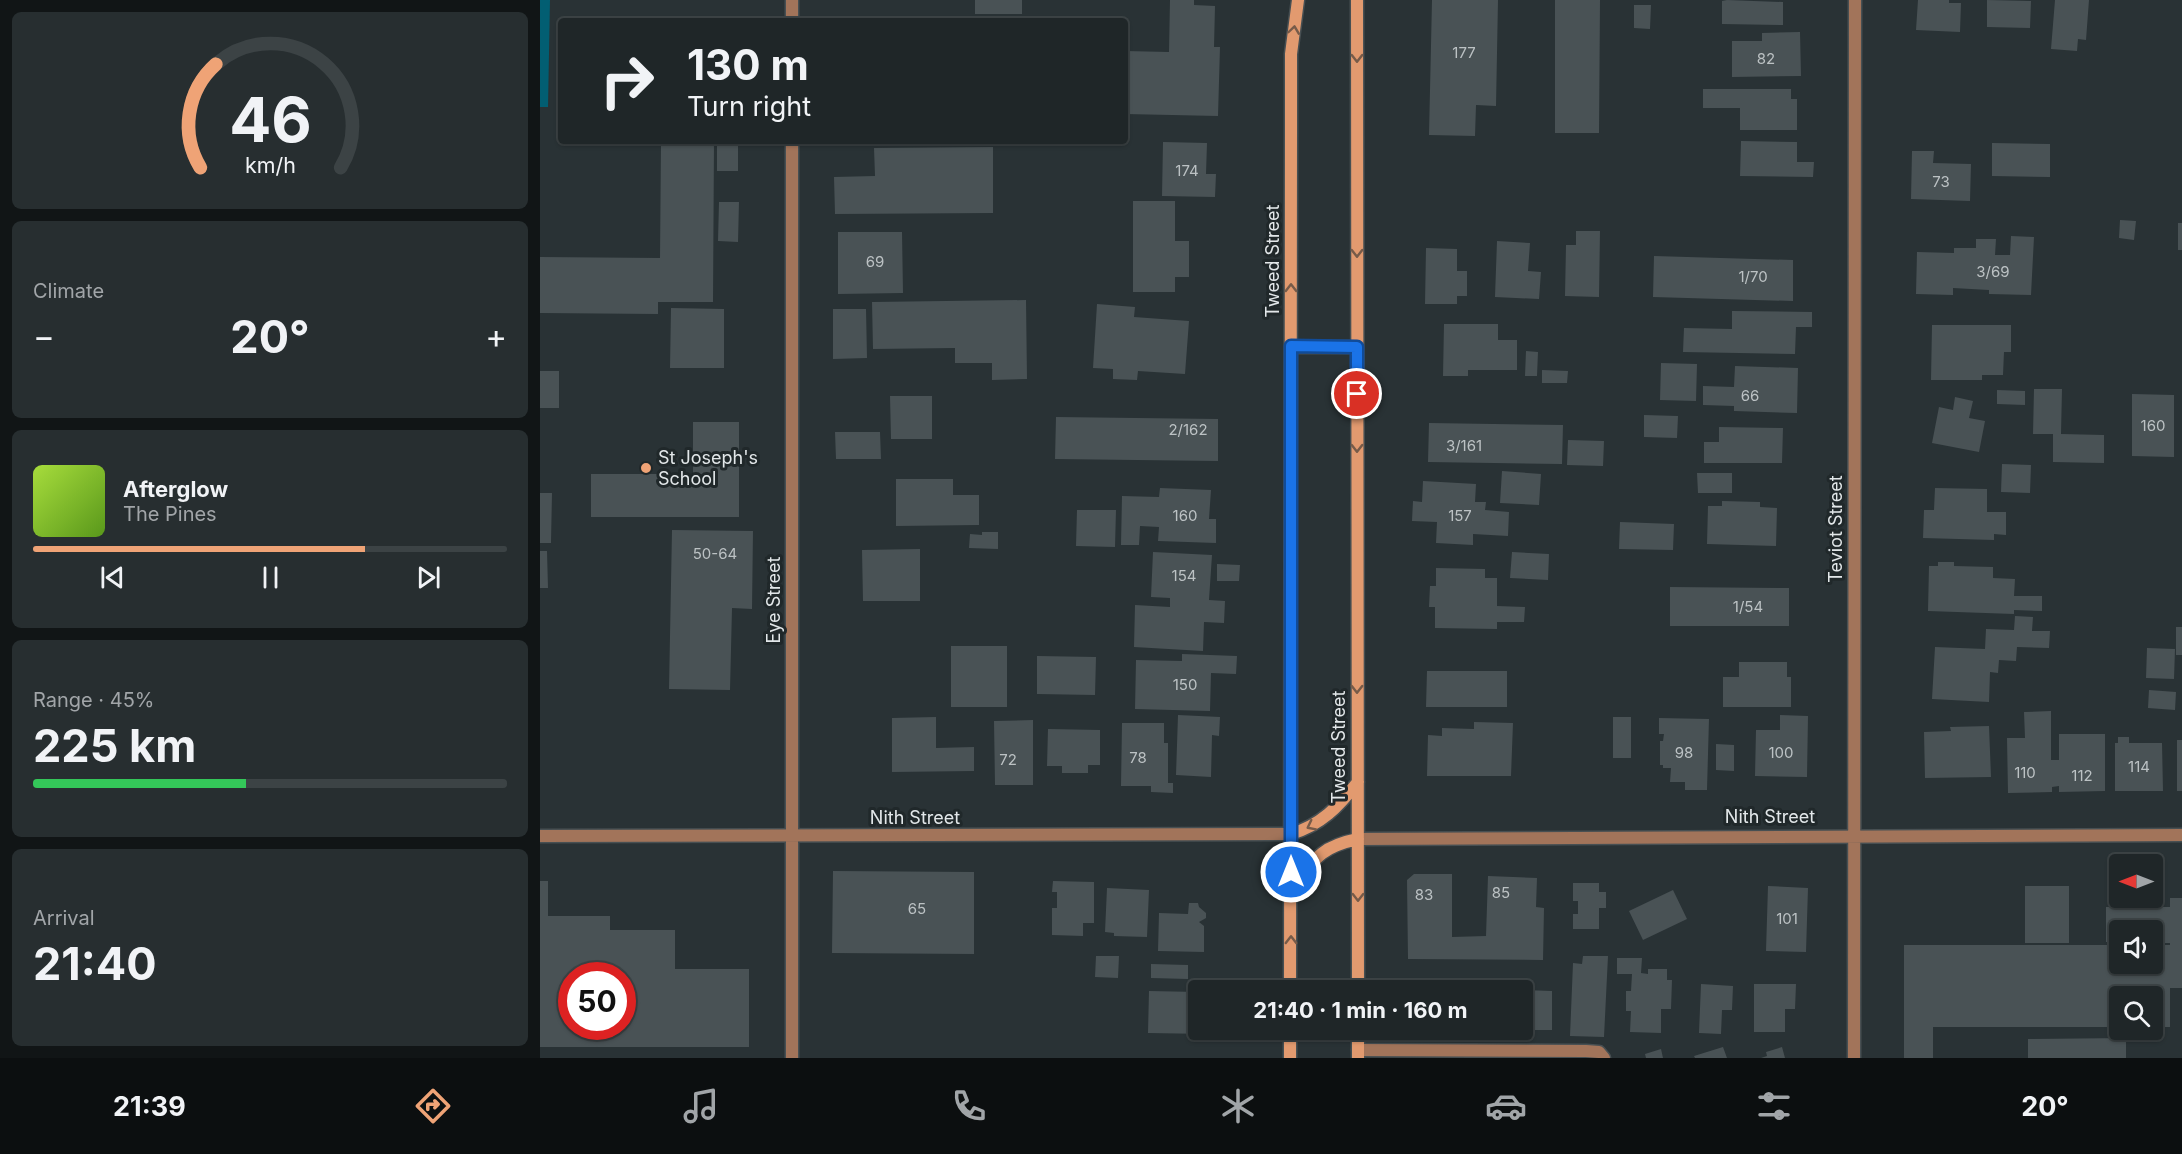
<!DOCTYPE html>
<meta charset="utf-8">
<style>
:root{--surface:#1f2628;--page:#272e30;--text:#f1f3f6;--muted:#a1a5a8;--line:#3c4345;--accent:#efa376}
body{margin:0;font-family:Inter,sans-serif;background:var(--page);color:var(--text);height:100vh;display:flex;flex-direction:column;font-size:22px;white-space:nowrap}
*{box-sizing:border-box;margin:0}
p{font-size:20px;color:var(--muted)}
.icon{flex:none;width:33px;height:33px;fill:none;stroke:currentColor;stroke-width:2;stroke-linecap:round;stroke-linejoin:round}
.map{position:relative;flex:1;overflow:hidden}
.sheet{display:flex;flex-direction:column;gap:12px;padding:12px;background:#111516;width:540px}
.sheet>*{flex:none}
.banner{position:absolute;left:18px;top:18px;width:570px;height:126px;border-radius:6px;box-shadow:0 2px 4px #0004,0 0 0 2px var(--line);background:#1f2628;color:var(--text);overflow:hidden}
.needle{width:39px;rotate:270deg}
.buttons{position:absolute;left:1569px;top:854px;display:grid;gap:12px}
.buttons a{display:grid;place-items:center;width:54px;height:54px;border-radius:6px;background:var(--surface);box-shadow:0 2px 4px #0004,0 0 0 2px var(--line);font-size:30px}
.speed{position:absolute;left:18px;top:962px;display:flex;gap:12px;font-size:30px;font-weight:700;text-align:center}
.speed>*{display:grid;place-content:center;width:78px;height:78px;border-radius:50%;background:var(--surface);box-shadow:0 2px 4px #0004,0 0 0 2px var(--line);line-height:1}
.speed .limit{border:9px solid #d22;background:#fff;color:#111}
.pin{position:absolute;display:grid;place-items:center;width:51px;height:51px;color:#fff;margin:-26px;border:3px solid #fff;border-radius:50%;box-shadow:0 2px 6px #0007}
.me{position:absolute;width:66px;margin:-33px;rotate:0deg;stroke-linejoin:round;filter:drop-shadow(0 0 4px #0008)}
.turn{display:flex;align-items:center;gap:21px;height:126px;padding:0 30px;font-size:27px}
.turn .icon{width:78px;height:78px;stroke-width:2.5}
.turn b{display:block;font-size:42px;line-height:51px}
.big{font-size:45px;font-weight:700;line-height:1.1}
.sheet .card{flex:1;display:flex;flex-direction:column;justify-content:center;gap:9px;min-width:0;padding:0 21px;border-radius:9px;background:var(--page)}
.sheet .dial{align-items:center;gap:0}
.dial svg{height:156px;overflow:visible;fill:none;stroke:var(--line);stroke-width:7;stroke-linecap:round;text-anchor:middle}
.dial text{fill:var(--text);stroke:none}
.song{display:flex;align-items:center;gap:18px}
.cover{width:72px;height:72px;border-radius:9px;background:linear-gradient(135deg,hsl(80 70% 55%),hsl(90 70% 35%))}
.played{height:6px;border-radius:3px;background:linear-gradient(90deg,var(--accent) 70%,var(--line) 70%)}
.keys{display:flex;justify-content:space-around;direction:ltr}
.heat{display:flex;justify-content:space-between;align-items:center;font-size:33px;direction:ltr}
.charge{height:9px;border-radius:4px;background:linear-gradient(90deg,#34c759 45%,var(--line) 0)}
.trip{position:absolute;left:648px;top:980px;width:345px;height:60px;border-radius:6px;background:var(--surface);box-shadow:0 2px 4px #0004,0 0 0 2px var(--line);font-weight:700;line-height:60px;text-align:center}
.tabs{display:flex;height:96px;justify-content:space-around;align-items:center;background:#0c0f10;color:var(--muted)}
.tabs .icon{width:42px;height:42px}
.tabs .on{color:var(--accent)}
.tabs b{font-size:27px;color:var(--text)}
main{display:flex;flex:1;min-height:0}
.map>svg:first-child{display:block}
.green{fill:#025e72}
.building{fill:#495255;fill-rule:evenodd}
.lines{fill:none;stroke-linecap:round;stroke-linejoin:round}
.minor-casing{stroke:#474f52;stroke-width:15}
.secondary-casing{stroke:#474f52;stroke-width:15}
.minor{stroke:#a2745a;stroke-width:12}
.secondary{stroke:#e29a6f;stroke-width:12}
.oneway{stroke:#775b49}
.route-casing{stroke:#114b97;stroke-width:15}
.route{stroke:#1a73e8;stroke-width:10}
.poi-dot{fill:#efa376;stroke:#20282a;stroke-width:2}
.labels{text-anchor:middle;stroke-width:6;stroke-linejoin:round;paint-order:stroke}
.number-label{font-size:15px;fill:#bcc2c4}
.street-label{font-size:18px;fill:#e2e7e9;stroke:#20282a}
.poi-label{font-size:18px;fill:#e2e7e9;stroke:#20282a;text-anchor:start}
</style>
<main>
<section class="sheet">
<div class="card dial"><svg viewBox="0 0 100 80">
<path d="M14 69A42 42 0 1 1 86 69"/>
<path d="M14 69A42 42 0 0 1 22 16" stroke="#efa376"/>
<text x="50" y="56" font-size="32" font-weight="700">46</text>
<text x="50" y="72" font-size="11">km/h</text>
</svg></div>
<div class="card"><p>Climate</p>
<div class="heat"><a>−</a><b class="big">20°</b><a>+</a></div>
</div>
<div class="card">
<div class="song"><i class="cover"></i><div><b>Afterglow</b><p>The Pines</p></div></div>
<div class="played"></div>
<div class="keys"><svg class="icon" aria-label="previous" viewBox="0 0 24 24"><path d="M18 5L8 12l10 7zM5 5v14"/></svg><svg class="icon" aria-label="pause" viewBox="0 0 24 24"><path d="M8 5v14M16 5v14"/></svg><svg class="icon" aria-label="next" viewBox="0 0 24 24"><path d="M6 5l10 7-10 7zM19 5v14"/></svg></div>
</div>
<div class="card"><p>Range · 45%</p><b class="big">225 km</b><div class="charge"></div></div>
<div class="card"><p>Arrival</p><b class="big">21:40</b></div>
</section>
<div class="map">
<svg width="1642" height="1058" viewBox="0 0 1642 1058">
<rect width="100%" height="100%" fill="#293235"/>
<path class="green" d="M0,0h10l-2,107h-8z"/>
<path class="building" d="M435,0h47v14h-47z
M630,0h24v5l21,1 -1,41h6l-2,69 -93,-2v-63l44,1z
M892,0h66l-2,106 -20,-1 -1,31 -46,-1z
M1015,0h45l-1,133h-44z
M1187,0l56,2v23l-61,-1v-23z
M1378,0h31v3h12l-1,29 -44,-2z
M1447,0l44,1 -1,27 -43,-1z
M1515,0h34l-3,40 -8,-1 -1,12 -26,-2z
M1094,5h17l-1,24 -16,-1z
M1260,32l1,44 -69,1v-36h30v-8z
M1163,89h88v10h6v31h-57v-22h-37z
M121,141h53l-1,161h-55v12l-118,-1v-56l120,1z
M177,141h21v30h-21z
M1201,141l56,1v20h17l-1,15 -73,-1z
M623,142l44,1 -1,31h10l-1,23 -53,-1z
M1452,143l58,1v33l-58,-1z
M453,147v66l-158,1 -1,-37 41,-1 -1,-28z
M1372,151h22l-1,12 38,1 -1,37 -59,-2z
M593,201h42v40h14v36h-14v15h-42z
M179,202h20l-1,40 -20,-1z
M1580,220l16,1 -2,19 -15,-2z
M1638,223h4v27h-4z
M1036,231h24l-1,66 -34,-1 1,-51h10z
M298,232h64l1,61 -65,1z
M1471,236l23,1 -3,58 -42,-1v-4l-36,-2v7l-37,-1 1,-42 37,1v-5h22v-9h20l-1,16h15z
M957,241l33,2 -2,28 13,1 -2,27 -44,-2z
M886,248l31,1v22h10v25h-10v8h-32z
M1114,256l139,4v41l-140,-4z
M486,300l1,79 -35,1v-17h-37v-15l-82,1 -1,-47z
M557,304l38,3 -1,10 55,4 -4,53 -47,-3 -1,9 -24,-1v-10l-20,-1z
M131,308l53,1v59h-54z
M293,309h33l1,49 -34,1z
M1192,311l80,1v15h-16l-1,27 -112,-2 1,-24 48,1z
M904,324h54v16h19v30h-49v6h-25z
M1392,325h79v27h-7l-1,23h-21v5h-51z
M986,351l12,1 -1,24h-12z
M1121,363l36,1 -1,37 -36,-1z
M1195,366l63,2 -1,45 -63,-2v-5l-31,-1v-19l31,1z
M1002,370l26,1 -1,12h-25z
M0,371h19v37h-19z
M1494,389h28l-1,45 43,1v28l-51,-1v-28h-20z
M1457,390l28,1v14l-28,-1z
M1592,394l42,1v62l-42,-1z
M350,396h42v43h-41z
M1415,397l18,4 -4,17 16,3 -6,31 -47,-9 7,-36 14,3z
M1104,415l34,1 -1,22 -33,-1z
M516,417l162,2v42l-163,-2z
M153,422h46v95h-148v-43h102z
M889,423l134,2 -1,39 -134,-2z
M1179,427l64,1 -1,35h-78v-21h15z
M295,432h45l1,27h-45z
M1028,440l36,1 -1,25 -36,-1z
M1462,464l29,1 -1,28 -29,-1z
M962,471l39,3 -2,31 -39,-2z
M1157,473h35v20h-34z
M356,479h57v16h26v30l-83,1z
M883,481l53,3 -1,18h11l-1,8 24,2 -1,24 -35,-2v11l-37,-2 1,-21 -25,-1 1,-20 9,1z
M620,488l51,2 -2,29h7v24l-58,-2 1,-14 -19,-1 -1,19h-18l1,-49 37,1z
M1395,488l52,1v23h19v23l-12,-1v6l-71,-2 1,-28h10z
M0,493h12l-1,50h-11z
M1182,501l38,1v5l17,1 -1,38 -69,-2 1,-38h14z
M537,510h39l-1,37 -39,-1z
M1080,522l54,2 -1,26 -54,-1z
M132,530l81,1 -1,78 -20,-1 -2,82 -61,-1z
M442,532h16v17l-29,-1 1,-14 12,1z
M380,549v52h-57l-1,-51z
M0,551h7l1,37h-8z
M613,552l59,3 -3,45 16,1 -1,22 -20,-1 -1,29 -69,-4 1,-42 35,2v-9l-19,-1z
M972,552l37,2 -1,26 -38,-2z
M1398,562h16v4l39,1v11l22,1 -1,17h28v15l-28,-1v4l-86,-3 1,-45h9z
M677,564l23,1 -1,16h-22z
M896,568l49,1v9h12v28l28,1 -1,15h-27v7l-62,-1v-21h-6l1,-21h6z
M1130,587l119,1v38h-119z
M1475,616l18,1 -1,14h18l-1,17 -32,-1 -1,14 -17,-1 -1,13 -8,-1 -1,30 -57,-3 3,-52 50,2 1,-20 28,1z
M1636,627h6v28h-6z
M411,646h56v61h-56z
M1607,648l28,1 -1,30 -28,-1z
M642,654l55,2 -1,18 -25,-1 -1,38 -75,-2 1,-49 46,1z
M497,656l59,1 -1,38 -58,-1z
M1199,662h48v15h4v30h-68v-30h16z
M887,671h80v36h-81z
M1609,690l27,2 -1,18 -27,-2z
M1511,711v49h8v-26h46v57l-46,1v-6l-7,1v5l-44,1 -1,-55h18l-1,-26z
M638,715l42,2 -1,19 -7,-1 -1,42 -35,-2z
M1240,715l28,1 -1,61 -52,-1 1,-46h24z
M396,717v31l38,-1v24l-82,1v-54z
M1073,717h18v41h-18z
M1119,718l50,1 -2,71h-22v-8h-15l1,-14h-8v-3h-3v-24h3l1,-7h-5z
M493,720v65h-38l-1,-64z
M934,722l39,1 -2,53h-84l1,-41 14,1v-8l32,1z
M582,723h42v20h4v40h5v10l-22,-1v-6h-30z
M1449,726l2,51 -66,1 -1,-46 27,-1 -1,-4z
M508,729l52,1v35h-12v8h-26v-7h-15z
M1578,737h11v6h33l1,48h-48v-48h3z
M1637,740h5v51h-5z
M1176,744l18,1v26l-18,-1z
M293,871l141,1v82l-142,-1z
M874,874h38v63l34,-1 2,-60 49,2 -1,29 8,1 -1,52 -135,-1 -1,-79z
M0,881h8v35h62v14h65v39h74v78h-209zM32,975h50v51h-50z
M513,881l41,1v41h-11v13l-31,-1v-27h5v-16h-5z
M1033,883h26v9h7v16h-7v21h-26v-15h5v-13h-5z
M1228,886l40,2 -2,64 -40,-1z
M1485,886h44v57h-44z
M567,888l42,2 -2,47 -33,-1v-3l-9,-1z
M1133,890l14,29 -44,21 -14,-29z
M1630,898h12v90h-12v39h-18v-31h-32v31h-187v31h-29v-113h216v18h32v-18h18v-2h-18v-13h-32v12h-14v-35h64z
M649,903h9l1,4 7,6v5l-7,4 5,4v26l-46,-1 1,-38 29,1z
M556,956h23l-1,22 -23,-1z
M1043,956h25l-4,81 -34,-1 3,-73 9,1z
M1077,958h25l-1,15 7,1v-5h19v11h5l-1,29h-10v24l-31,-1 1,-21h-5v-20h5l1,-17h-15z
M611,964l37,1v14l-37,-1z
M1161,984l32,2 -1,24h-10l-1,24 -22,-1z
M1214,984h42l-1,25h-10v23h-31z
M982,990l30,1v39h-30z
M609,991l49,1v37h10v5l-60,-1z
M1586,1038v20h-98v-19z
M1183,1047l4,11h-32l-1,-2z
M1242,1047l3,11h-24l6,-2 -1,-4z
M1121,1049l2,9h-17l-1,-4z"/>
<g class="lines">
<g class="minor-casing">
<path id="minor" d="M252,0v21
M252,141v917
M0,836l751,-2
M818,839l824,-4
M818,1050l228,1 13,1 5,6
M1314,1058l1,-1058"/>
</g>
<g class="secondary-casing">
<path id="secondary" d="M817,0l1,990
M751,347h66
M751,834c30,-9 47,-27 67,-52
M751,890c23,-30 28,-43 67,-51
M750,990l1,-859v-77l7,-54
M750,1029v29
M818,1029v29"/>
</g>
<use href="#minor" class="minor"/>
<use href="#secondary" class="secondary"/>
</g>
<defs><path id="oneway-chevron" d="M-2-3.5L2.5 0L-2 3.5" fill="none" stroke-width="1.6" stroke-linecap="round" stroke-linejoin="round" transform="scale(1.5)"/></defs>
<g class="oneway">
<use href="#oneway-chevron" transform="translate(754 30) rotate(-82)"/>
<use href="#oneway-chevron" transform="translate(817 58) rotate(90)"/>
<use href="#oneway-chevron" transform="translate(817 253) rotate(90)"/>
<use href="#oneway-chevron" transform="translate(751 288) rotate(-90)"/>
<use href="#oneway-chevron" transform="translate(817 448) rotate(90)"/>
<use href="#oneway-chevron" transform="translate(817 689) rotate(90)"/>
<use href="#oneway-chevron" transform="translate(771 826) rotate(153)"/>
<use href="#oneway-chevron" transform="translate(818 897) rotate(90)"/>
<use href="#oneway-chevron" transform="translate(751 940) rotate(-90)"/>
</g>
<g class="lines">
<g class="route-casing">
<path id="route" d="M751,872v-526l66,1v47"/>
</g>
<use href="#route" class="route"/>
</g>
<circle class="poi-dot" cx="106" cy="468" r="6"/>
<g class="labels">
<g class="number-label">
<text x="924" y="58">177</text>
<text x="1226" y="64">82</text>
<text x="647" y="176">174</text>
<text x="1401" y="187">73</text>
<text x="335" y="267">69</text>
<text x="1453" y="277">3/69</text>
<text x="1213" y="282">1/70</text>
<text x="1210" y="401">66</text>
<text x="1613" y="431">160</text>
<text x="648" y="435">2/162</text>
<text x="924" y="451">3/161</text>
<text x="645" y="521">160</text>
<text x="920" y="521">157</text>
<text x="175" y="559">50-64</text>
<text x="644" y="581">154</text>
<text x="1208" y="612">1/54</text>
<text x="645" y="690">150</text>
<text x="1144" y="758">98</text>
<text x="1241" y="758">100</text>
<text x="598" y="763">78</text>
<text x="468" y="765">72</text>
<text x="1599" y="772">114</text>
<text x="1485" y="778">110</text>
<text x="1542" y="781">112</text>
<text x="961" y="898">85</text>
<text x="884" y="900">83</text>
<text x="377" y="914">65</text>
<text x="1247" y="924">101</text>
</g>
<g class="street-label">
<text transform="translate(733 261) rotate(-90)" y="6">Tweed Street</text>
<text transform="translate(1296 529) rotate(-90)" y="6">Teviot Street</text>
<text transform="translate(234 600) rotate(-90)" y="6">Eye Street</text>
<text transform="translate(799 747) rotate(-90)" y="6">Tweed Street</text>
<text x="1230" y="823">Nith Street</text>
<text x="375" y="824">Nith Street</text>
</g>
<g class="poi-label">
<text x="118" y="464">St Joseph's<tspan x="118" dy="21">School</tspan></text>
</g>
</g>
</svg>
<div class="buttons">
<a><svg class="needle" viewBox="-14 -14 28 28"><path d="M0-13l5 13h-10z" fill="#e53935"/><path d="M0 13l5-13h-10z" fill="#a1a5a8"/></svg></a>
<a><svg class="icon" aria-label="sound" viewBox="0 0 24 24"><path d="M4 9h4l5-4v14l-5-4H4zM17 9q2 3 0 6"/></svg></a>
<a><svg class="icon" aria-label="search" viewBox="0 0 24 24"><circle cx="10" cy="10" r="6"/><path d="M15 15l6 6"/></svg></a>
</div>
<div class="speed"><div class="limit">50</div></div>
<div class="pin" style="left:817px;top:394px;background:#d93025"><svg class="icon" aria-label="arrive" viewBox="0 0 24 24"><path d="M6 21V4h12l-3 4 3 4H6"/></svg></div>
<svg class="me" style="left:751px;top:872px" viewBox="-20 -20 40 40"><circle r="17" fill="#1a73e8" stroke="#fff" stroke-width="3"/><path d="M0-11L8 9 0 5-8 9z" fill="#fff"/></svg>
<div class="trip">21:40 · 1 min · 160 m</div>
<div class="banner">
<div class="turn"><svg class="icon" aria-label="right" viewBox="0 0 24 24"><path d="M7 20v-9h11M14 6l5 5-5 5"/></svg><div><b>130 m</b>Turn right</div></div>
</div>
</div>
</main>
<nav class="tabs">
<b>21:39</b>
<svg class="icon on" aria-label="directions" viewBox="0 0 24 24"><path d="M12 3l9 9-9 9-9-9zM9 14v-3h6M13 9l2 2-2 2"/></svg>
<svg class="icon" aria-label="music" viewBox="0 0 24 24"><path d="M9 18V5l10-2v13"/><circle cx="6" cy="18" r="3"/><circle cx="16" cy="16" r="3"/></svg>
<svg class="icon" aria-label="phone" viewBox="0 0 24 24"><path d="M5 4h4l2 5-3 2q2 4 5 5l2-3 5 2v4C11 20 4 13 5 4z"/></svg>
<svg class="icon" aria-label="climate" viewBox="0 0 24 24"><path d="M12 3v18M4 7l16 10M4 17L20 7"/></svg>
<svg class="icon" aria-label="car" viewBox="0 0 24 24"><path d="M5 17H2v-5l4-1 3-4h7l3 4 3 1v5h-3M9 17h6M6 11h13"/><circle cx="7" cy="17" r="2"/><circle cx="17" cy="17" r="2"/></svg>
<svg class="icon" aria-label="filters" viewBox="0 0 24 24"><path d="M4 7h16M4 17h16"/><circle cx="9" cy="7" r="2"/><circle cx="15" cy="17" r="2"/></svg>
<b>20°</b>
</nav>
